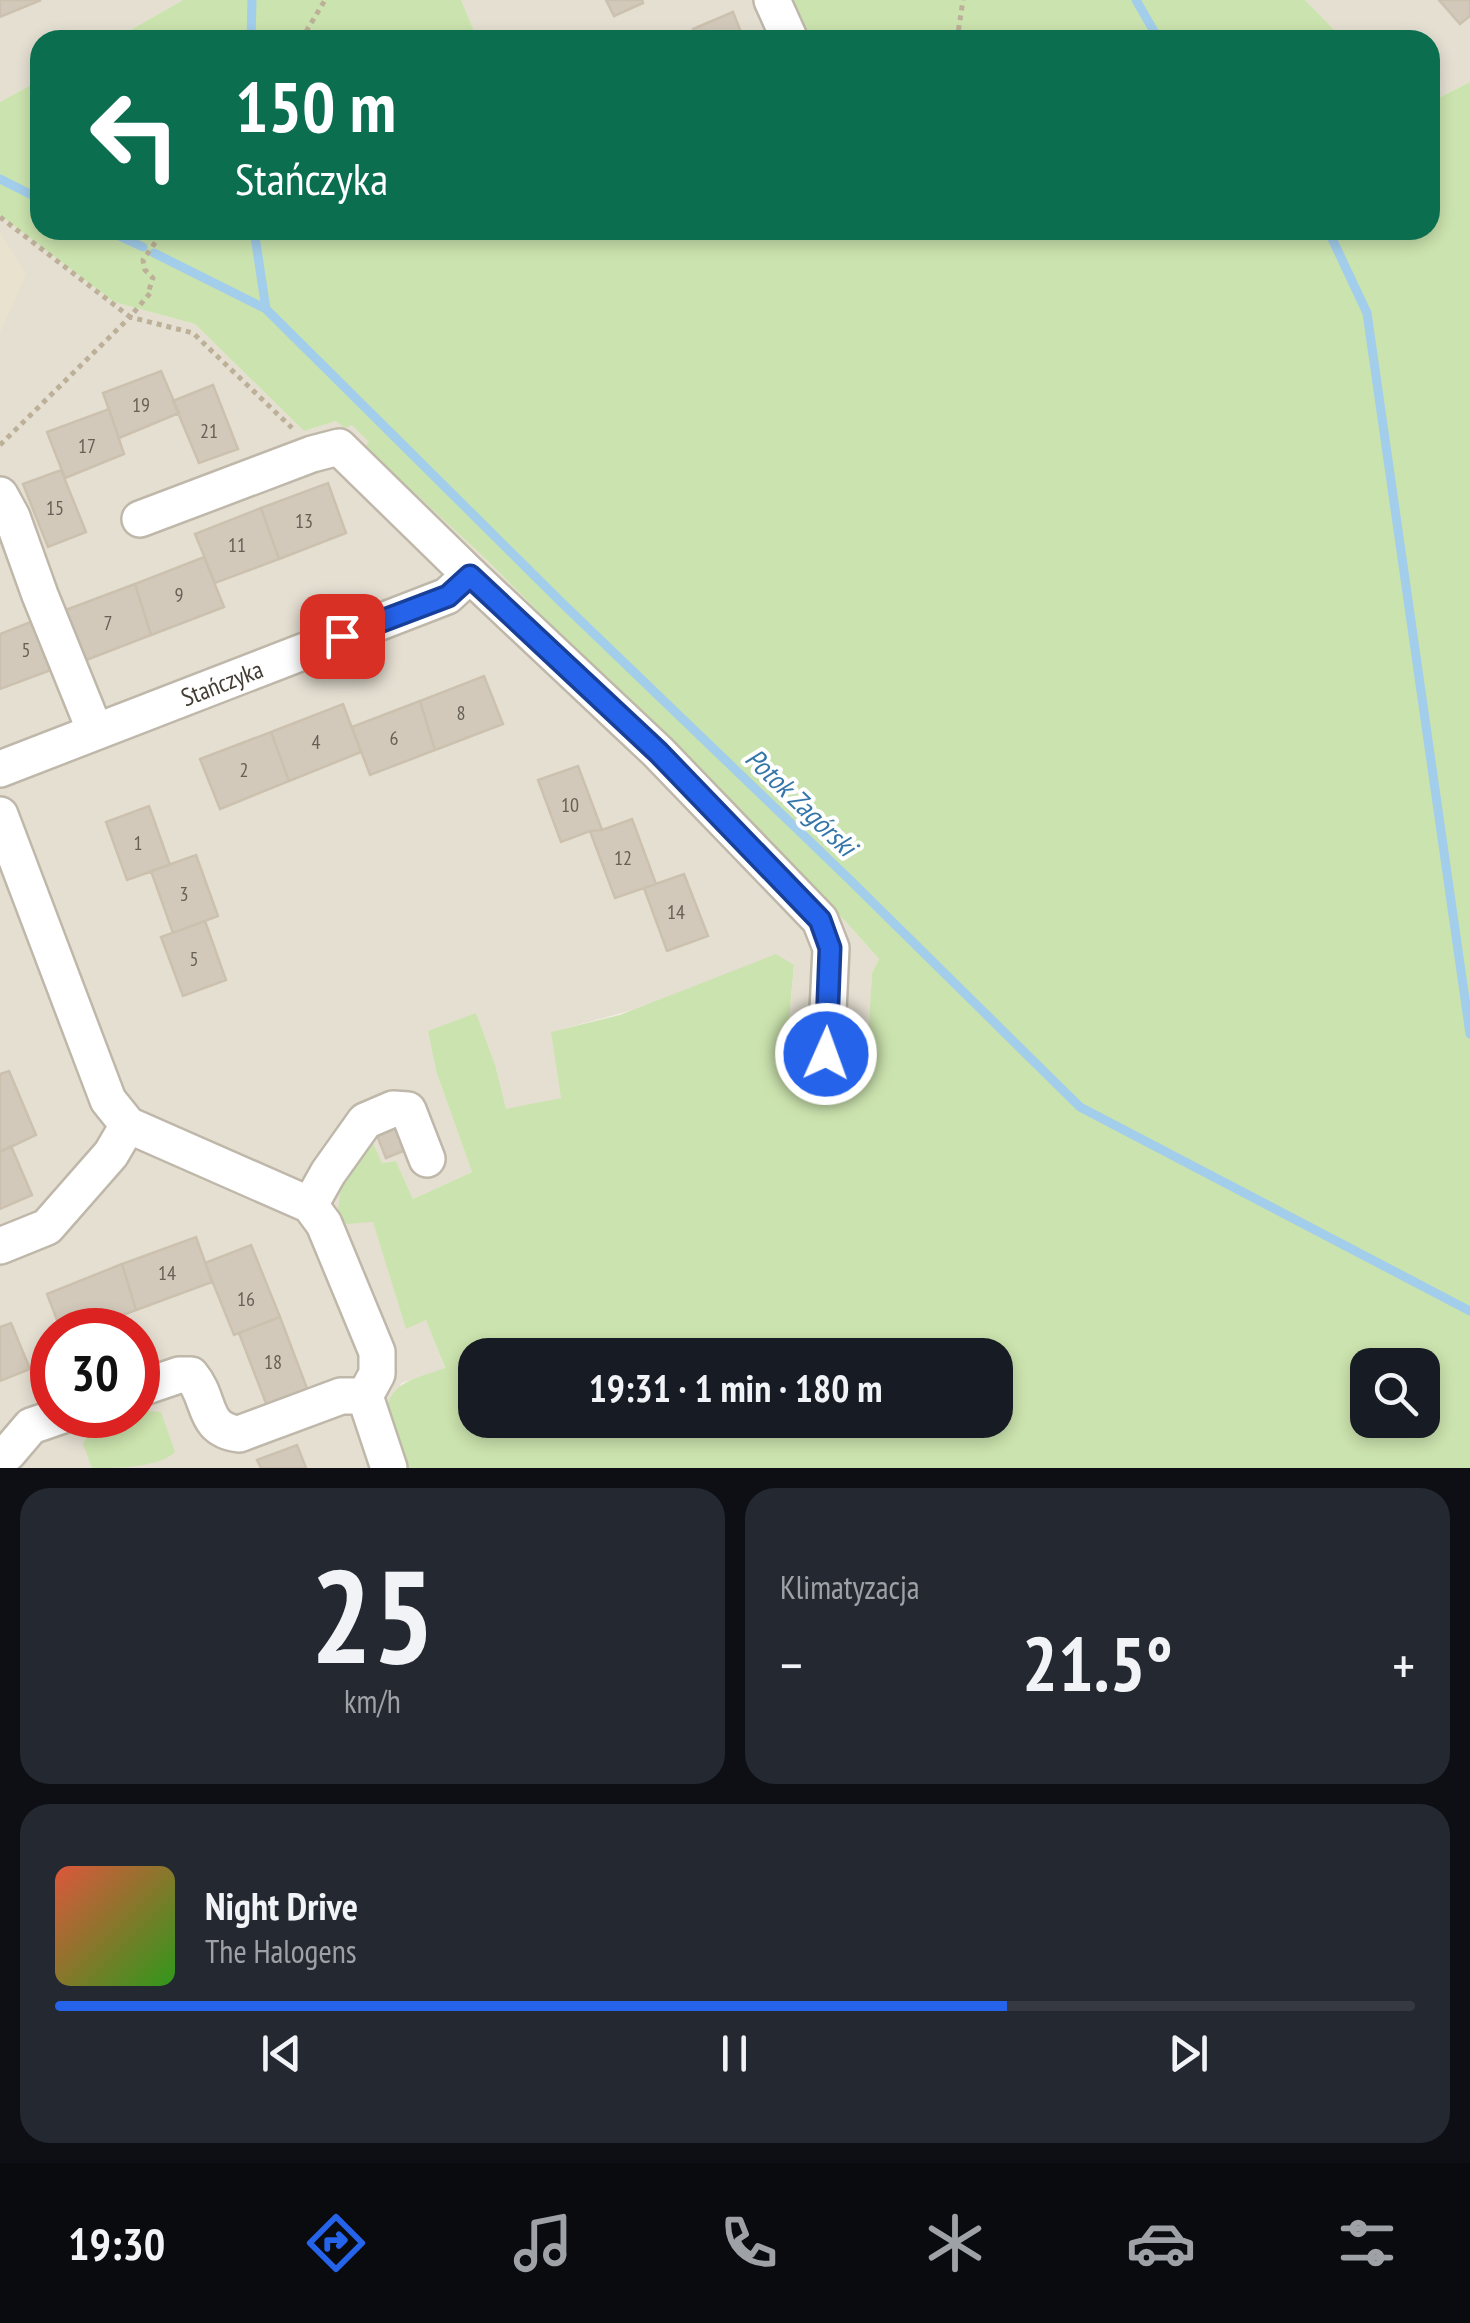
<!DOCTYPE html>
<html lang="pl">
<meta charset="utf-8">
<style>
:root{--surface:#171b24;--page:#242831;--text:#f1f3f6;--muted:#9ea1a6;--line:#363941;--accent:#2563eb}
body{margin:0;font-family:"PT Sans Narrow",sans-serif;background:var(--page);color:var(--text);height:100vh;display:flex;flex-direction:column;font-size:38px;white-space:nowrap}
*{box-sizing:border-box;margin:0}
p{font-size:32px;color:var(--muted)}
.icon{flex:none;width:55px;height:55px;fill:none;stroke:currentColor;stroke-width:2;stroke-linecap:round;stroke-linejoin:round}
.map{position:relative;height:1468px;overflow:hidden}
.panel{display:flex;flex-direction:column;gap:20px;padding:20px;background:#0d0f14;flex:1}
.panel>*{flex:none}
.hud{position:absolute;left:30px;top:30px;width:1410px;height:210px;border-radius:30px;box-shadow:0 5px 15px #0003;background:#0b6e4f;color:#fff;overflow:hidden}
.buttons{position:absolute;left:1350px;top:1348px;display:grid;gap:20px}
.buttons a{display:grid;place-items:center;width:90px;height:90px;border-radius:20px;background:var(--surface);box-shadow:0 5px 15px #0003;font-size:50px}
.speed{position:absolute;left:30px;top:1308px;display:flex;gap:20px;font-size:50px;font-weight:700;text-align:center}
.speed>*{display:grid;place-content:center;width:130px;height:130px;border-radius:50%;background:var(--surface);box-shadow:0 5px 15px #0003;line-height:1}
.speed .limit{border:15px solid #d22;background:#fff;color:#111}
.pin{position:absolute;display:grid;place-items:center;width:85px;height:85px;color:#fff;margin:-42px;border-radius:20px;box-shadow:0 5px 15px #0006}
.me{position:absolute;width:110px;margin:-55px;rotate:2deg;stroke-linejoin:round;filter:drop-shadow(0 0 8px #0008)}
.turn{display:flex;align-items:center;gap:35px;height:210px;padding:0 40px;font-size:45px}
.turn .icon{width:130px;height:130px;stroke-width:2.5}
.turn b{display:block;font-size:70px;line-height:85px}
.big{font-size:75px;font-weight:700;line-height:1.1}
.panel .tile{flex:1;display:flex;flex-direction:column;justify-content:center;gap:15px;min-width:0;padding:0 35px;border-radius:30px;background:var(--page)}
.panel .dial{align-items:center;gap:0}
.dial b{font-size:130px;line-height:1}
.song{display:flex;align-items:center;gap:30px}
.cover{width:120px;height:120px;border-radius:15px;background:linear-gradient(135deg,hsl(10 70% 55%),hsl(110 70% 35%))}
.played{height:10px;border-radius:5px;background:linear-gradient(90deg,var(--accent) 70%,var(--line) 70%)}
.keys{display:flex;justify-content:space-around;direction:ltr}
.heat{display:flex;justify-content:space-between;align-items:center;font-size:55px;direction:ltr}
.panel .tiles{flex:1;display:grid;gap:20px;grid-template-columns:1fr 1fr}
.tile:last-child{grid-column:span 2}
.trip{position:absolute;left:458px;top:1338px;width:555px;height:100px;border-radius:30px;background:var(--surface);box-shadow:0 5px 15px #0003;font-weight:700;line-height:100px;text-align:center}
.tabs{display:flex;height:160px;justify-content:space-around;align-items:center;background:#090b0e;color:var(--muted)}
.tabs .icon{width:70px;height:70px}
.tabs .current{color:var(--accent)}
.tabs b{font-size:45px;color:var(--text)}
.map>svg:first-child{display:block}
.residential{fill:#e5dfd2;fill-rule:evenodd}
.education{fill:#e9e2ce}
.green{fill:#cbe3ae;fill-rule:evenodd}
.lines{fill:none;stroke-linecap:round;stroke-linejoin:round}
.stream{stroke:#a2cdeb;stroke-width:9}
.building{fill:#d2c9ba;stroke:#ccc1ae;stroke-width:2.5}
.minor-casing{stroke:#bfb8aa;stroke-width:40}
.path{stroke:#bdb099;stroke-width:5;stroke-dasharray:5 5;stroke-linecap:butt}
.minor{stroke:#fff;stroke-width:35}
.route-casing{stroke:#184099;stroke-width:25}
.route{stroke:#2563eb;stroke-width:18}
.labels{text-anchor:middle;stroke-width:8;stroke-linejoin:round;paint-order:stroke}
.number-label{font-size:20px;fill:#676056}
.street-label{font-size:25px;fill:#433d34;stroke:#fff}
.water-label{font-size:28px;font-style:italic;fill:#3476a8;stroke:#fff}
</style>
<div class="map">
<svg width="1470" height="1468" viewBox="0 0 1470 1468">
<rect width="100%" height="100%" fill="#f1ede4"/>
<path class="residential" d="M0,0h183l-70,40h-73v40l-40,22z
M461,0h298l18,40h-299z
M1305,0h165v82l-40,20v-62h-86z
M0,215l114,87 81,22 109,107 32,-10 16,3 18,18 -4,5 122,114 358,361 33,37 -7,14 -6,102 -35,20 -28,-5 -19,-13 10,-111 -242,66 10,66 -56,12 -10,-42 -59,6 35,98 -59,27 -17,-38 -14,2 -11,-23 2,81 33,107 20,-9 19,50 -44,14 -9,48 15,37h-407zM52,1330h86v85h-86z"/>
<path class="education" d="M0,232l26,42 -26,59z"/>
<path class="green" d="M183,0h278l17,40h-365z
M784,0h521l39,40h-542z
M40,80v150h1390v-128l40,-20v1386h-1063l-21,-55c3,-33 34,-35 59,-45l-19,-48 -20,9 -33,-107 -27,2 -8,-14 4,-30 29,-41 11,24 14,-2 17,38 59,-27 -35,-98 -9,-43 48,-18 20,55 10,41 55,-11 -10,-66 69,-17 156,-61 18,11 -10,112 19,13 28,5 13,-17 22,-4 6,-101 7,-14 -33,-37 -358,-361 -123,-114 4,-5 -17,-17 -7,3 -9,-7 -32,10 -109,-107 -81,-22 -114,-87v-113zM475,1355h520v65h-520zM1368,1365h54v55h-54z
M149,1411l12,1 14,40c-17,16 -56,16 -83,16l-9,-24 6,-10z"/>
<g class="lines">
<path class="stream" d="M1136,0l23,40
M251,40l1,-40
M0,179l40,20
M106,230l37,17
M254,230l12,79
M1328,230l39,83 103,721
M154,253l112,56 294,292 290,279 230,227 390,204"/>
</g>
<path class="building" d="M0,0h41l-41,17z
M606,0h36l1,3 -29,13z
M1439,0h31v16l-10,8z
M733,12l11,28h-47l-4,-11z
M161,371l18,42 -60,25 -16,-45z
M213,385l25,64 -39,14 -26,-62z
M109,409l15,45 -59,24 -18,-46z
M61,470l25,62 -38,15 -25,-63z
M328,483l18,50 -67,26 -18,-51z
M261,508l18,51 -64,24 -20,-49z
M204,557l20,50 -73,28 -16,-51z
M135,584l16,51 -70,27 -18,-51z
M41,618l18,49 -59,22v-55z
M484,676l19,48 -68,26 -15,-49z
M420,701l15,49 -65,25 -18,-48z
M343,704l18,48 -72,29 -18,-49z
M271,732l18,49 -69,28 -20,-50z
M578,766l24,64 -12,1 -29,11 -23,-62z
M149,806l21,59 -43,15 -21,-58z
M632,819l24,65 -41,14 -25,-67 12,-1z
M196,855l22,61 -45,17 -22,-62z
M684,874l24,62 -41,15 -23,-63z
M205,921l21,59 -43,16 -22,-59z
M9,1071l27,64 -36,17v-78z
M397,1124l11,25 -22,9 -10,-25z
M11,1146l21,49 -32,14v-57z
M196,1237l16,45 -76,28 -14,-46z
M251,1245l29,72 -46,18 -29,-72z
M122,1264l14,46 -51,20h-24l-14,-36z
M280,1317l28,74 -41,15 -28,-73z
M11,1323l19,46 -30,12v-54z
M297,1445l9,23h-45l-4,-8z"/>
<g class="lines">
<g class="minor-casing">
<g id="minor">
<path d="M772,0l18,40"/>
<path d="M0,495l12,22 28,78 55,136"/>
<path d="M140,519l172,-65 27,-7 131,128 188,177 162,168 11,28 -5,105"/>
<path id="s1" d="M0,769l447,-173 23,-21"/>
<path d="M0,815l108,285 20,25 182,80 14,19 53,128v22l-12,22 24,72"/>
<path d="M310,1205l18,-32 37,-52 28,-12 15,1 19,49"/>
<path d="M0,1246l47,-19 64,-73 17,-29"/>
<path d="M138,1389l41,-14h12c21,25 10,54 48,59l102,-38h24"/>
<path d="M8,1453l23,-27 32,-11"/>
</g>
</g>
<path class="path" d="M301,40l24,-40
M957,40l6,-40
M0,217l130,100 21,-25 -2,-2 4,-12 -8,-8 -2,-10 21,-30
M0,445l130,-128 63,16 99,95"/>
<use href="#minor" class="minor"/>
</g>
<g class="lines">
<g class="route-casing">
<path id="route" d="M342,636l106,-40 22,-20 188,176 162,168 10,28 -4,106"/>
</g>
<use href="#route" class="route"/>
</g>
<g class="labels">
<g class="number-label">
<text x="141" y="412">19</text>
<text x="209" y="438">21</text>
<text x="87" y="453">17</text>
<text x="55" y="515">15</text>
<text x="304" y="528">13</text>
<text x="237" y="552">11</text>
<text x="179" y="602">9</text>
<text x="108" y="630">7</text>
<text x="26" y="657">5</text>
<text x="461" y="720">8</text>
<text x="394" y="745">6</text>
<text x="316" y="749">4</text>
<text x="244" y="777">2</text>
<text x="570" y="812">10</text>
<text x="138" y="850">1</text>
<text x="623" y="865">12</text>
<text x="184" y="901">3</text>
<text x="676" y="919">14</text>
<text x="194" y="966">5</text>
<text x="167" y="1280">14</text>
<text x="246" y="1306">16</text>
<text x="273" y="1369">18</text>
</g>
<g class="street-label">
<text dy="9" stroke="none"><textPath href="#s1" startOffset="238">Stańczyka</textPath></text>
</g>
<g class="water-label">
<text transform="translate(801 802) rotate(44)" y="10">Potok Zagórski</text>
</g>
</g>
</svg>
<div class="buttons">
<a><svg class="icon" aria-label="search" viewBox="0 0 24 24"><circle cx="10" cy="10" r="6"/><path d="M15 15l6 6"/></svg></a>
</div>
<div class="speed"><div class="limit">30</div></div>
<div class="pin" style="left:342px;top:636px;background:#d93025"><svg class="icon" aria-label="arrive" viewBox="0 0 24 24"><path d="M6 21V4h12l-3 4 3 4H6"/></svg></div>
<svg class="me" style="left:826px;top:1054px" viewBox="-20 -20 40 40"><circle r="17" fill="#2563eb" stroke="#fff" stroke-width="3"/><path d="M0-11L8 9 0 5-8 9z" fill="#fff"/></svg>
<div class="trip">19:31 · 1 min · 180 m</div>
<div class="hud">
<div class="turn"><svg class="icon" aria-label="left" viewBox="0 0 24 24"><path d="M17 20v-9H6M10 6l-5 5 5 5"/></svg><div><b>150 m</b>Stańczyka</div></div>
</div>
</div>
<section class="panel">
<div class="tiles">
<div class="tile dial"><b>25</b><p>km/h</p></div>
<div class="tile"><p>Klimatyzacja</p>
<div class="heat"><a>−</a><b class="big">21.5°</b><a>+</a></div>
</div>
<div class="tile">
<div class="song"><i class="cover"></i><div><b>Night Drive</b><p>The Halogens</p></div></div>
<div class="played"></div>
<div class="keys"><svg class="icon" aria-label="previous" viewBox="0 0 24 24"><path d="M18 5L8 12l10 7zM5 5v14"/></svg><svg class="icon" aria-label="pause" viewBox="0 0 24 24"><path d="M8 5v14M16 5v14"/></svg><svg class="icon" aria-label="next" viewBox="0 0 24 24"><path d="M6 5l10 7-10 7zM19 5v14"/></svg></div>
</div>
</div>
</section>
<nav class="tabs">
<b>19:30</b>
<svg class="icon current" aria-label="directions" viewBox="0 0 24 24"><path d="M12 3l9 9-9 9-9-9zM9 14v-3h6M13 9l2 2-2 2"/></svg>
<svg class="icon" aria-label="music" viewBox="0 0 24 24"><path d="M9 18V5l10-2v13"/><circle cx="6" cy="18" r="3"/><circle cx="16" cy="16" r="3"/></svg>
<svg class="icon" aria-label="phone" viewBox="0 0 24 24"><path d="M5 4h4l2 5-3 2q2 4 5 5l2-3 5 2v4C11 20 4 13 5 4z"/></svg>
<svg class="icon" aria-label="climate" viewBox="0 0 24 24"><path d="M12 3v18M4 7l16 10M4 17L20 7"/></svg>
<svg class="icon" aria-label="car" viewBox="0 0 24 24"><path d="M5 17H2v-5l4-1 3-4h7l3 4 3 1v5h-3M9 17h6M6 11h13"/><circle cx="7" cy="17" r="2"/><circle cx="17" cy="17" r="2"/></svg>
<svg class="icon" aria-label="filters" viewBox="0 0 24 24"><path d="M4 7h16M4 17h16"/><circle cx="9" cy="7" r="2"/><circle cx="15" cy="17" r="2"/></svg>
</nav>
